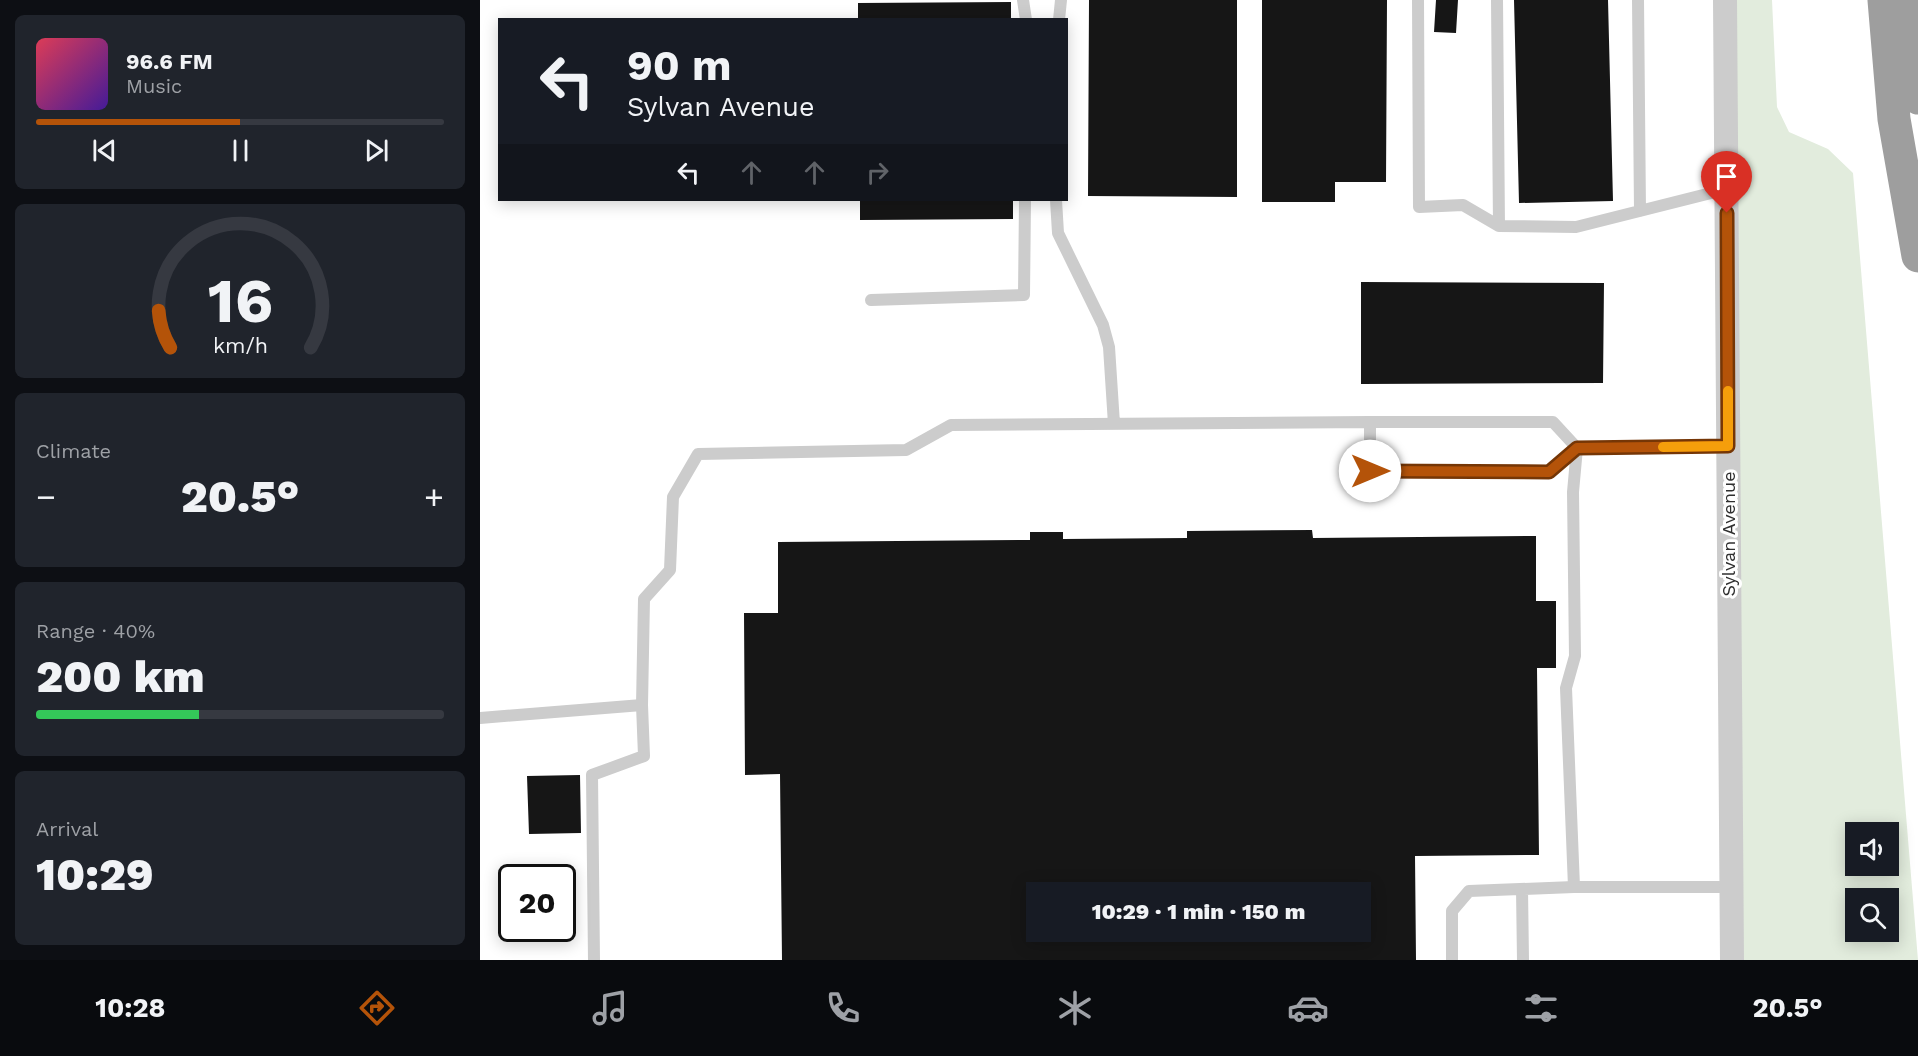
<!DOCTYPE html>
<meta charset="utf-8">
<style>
:root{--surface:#171b24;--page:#20242c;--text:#f1f3f6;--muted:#9ea1a6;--line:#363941;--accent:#b45309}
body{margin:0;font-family:"Work Sans",sans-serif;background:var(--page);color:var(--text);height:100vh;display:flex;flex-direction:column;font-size:22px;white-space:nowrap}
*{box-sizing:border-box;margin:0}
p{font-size:20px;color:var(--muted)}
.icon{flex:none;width:33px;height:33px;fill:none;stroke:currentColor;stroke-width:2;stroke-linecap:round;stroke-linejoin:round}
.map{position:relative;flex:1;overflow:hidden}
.details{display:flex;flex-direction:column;gap:15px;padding:15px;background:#0d0f14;width:480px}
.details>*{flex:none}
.hud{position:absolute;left:18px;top:18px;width:570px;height:183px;border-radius:0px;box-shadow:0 3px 15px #0003;background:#171b24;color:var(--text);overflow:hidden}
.fabs{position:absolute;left:1365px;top:822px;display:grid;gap:12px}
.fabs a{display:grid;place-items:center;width:54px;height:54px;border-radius:0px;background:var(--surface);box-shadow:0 3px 15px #0003;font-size:30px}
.speed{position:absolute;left:18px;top:864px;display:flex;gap:12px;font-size:30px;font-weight:700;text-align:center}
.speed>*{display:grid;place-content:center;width:78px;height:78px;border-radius:50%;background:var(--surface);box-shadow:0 3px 15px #0003;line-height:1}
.speed .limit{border:3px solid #111;border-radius:9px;background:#fff;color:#111}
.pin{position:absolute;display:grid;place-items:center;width:51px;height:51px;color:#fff;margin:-62px -26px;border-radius:50% 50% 50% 0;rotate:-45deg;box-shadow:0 0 6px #0007}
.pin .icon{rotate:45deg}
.me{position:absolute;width:66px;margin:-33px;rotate:90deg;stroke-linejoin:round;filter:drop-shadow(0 0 4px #0008)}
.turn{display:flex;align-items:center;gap:21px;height:126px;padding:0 30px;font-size:27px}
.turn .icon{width:78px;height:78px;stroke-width:2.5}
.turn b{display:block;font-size:42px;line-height:51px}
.lanes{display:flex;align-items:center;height:57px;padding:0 30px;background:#0003;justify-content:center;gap:30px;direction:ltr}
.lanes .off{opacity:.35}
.big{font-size:45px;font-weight:800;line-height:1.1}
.details .widget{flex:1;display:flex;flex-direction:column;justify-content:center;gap:9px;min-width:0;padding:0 21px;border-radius:9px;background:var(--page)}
.details .dial{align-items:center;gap:0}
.dial svg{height:156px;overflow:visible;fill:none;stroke:var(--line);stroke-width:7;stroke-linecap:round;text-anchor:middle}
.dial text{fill:var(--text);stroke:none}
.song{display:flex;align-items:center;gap:18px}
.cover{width:72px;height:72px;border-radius:9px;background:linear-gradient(135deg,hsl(350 70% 55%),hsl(260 70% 35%))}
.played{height:6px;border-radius:3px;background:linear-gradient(90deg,var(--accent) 50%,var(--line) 50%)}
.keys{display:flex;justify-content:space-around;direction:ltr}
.heat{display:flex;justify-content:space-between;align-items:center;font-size:33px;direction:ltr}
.charge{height:9px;border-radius:4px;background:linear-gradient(90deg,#34c759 40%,var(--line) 0)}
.trip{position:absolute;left:546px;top:882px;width:345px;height:60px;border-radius:0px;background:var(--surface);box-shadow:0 3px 15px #0003;font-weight:800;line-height:60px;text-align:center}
.tabs{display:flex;height:96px;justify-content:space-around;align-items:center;background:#090b0e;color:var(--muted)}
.tabs .icon{width:42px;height:42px}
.tabs .current{color:var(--accent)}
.tabs b{font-size:27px;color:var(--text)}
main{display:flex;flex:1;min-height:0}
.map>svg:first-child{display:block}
.green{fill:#e2ecdd;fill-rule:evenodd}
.building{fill:#161616;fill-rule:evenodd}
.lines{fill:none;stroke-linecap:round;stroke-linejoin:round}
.service{stroke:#ccc;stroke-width:12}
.minor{stroke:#ccc;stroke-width:24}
.trunk{stroke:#9e9e9e;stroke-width:33}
.route-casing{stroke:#753606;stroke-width:15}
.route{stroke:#b45309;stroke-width:10}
.slow{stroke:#f59e0b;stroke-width:10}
.labels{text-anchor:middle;stroke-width:6;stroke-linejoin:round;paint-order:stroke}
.street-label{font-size:18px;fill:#2f2f2f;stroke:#fff}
</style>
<main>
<section class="details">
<div class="widget">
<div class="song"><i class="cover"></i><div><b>96.6 FM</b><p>Music</p></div></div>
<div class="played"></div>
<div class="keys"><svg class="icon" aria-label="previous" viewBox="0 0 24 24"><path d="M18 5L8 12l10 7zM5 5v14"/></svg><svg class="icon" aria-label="pause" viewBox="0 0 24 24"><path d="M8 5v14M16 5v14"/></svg><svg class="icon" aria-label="next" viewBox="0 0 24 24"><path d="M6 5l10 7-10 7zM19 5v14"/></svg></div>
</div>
<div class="widget dial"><svg viewBox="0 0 100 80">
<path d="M14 69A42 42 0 1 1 86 69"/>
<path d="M14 69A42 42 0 0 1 8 50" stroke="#b45309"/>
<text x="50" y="56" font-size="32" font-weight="700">16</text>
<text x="50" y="72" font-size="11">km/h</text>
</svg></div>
<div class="widget"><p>Climate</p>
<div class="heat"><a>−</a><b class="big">20.5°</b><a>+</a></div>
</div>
<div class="widget"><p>Range · 40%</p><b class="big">200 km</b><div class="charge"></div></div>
<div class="widget"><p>Arrival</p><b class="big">10:29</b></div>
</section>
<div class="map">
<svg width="1438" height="960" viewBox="0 0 1438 960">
<rect width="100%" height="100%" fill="#fff"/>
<path class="green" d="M1256,0h36l5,107 12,25 39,17 25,24 65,787h-177zM1376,832h32v34h-32zM1376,898h32v34h-32z"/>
<path class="building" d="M609,0h148v197l-149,-1z
M782,0h125l-1,182h-51v20h-73z
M956,0h22l-2,33 -22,-1z
M1034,0h94l5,201 -94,2z
M531,2v18h-153v-17z
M380,200h153v19l-153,1z
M881,282l243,1 -1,100 -242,1z
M832,530l1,8 223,-2v65h20v67h-19l2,187 -124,1 1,104h-634l-2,-186 -35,1 -1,-162h34v-71l252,-2v-8h33v7l124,-1v-7zM556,892h324v40h-324z
M100,775l1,58 -52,1 -2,-58z"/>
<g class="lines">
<path class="service" d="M543,0l3,20
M938,0l1,207 44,-2 36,21 77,1 151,-38
M1017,0l2,226
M1158,0l2,211
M579,20l2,-20
M576,200l2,33 45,92 6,22 5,77
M391,300l153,-5 1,-95
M1248,446l-151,2 -28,24 -179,-1v-49h183l24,26 -4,44 2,164 -9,32 8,199h157
M0,718l162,-13 2,-106 26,-29 3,-73 25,-43 208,-4 45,-25 419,-3
M1042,889l1,71
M114,960l-2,-185 52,-19 -2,-51
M972,960v-49l17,-20 105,-4"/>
<path class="minor" d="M1245,0l7,960"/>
<path class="trunk" d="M1404,0l10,119 24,137
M1431,0l7,98"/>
</g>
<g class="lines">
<g class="route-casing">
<path id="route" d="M890,471l179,1 28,-24 151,-2 -1,-233"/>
</g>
<use href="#route" class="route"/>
<path class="slow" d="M1183,447l65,-1v-55"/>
</g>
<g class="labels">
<g class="street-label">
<text transform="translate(1249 534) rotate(-90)" y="6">Sylvan Avenue</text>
</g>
</g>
</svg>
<div class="fabs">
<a><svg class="icon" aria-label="sound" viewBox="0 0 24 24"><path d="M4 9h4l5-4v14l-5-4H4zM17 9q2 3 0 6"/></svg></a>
<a><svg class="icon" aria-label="search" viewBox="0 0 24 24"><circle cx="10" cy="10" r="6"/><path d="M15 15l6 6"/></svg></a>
</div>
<div class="speed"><div class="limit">20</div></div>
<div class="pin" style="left:1247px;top:213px;background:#d93025"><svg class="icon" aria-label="arrive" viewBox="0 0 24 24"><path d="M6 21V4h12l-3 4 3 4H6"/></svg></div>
<svg class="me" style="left:890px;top:471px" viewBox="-20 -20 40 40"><circle r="19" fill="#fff"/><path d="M0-13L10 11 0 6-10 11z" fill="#b45309"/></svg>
<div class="trip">10:29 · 1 min · 150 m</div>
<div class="hud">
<div class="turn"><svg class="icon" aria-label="left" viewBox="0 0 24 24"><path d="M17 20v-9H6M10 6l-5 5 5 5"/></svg><div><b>90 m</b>Sylvan Avenue</div></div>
<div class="lanes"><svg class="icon" aria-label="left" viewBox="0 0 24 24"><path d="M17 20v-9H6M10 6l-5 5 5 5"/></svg><svg class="icon off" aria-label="ahead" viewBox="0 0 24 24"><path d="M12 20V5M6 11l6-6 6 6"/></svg><svg class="icon off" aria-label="ahead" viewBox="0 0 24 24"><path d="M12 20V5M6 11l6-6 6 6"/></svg><svg class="icon off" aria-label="right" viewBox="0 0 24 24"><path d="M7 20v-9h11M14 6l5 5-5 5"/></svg></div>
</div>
</div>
</main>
<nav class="tabs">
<b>10:28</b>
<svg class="icon current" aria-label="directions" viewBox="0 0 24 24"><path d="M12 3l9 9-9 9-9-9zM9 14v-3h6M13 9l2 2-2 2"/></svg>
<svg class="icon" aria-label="music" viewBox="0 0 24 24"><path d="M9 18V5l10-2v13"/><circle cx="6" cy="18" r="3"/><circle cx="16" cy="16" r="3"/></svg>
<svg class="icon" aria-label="phone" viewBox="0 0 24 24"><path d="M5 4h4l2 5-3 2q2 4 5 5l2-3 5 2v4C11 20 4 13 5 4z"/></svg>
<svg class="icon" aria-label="climate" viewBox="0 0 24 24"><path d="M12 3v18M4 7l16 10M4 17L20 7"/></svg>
<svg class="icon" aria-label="car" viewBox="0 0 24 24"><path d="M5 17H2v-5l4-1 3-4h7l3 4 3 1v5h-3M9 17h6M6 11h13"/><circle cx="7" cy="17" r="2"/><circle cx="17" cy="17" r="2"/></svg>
<svg class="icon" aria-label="filters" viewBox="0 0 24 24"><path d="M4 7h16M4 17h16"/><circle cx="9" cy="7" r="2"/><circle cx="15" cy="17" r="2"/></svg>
<b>20.5°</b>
</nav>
